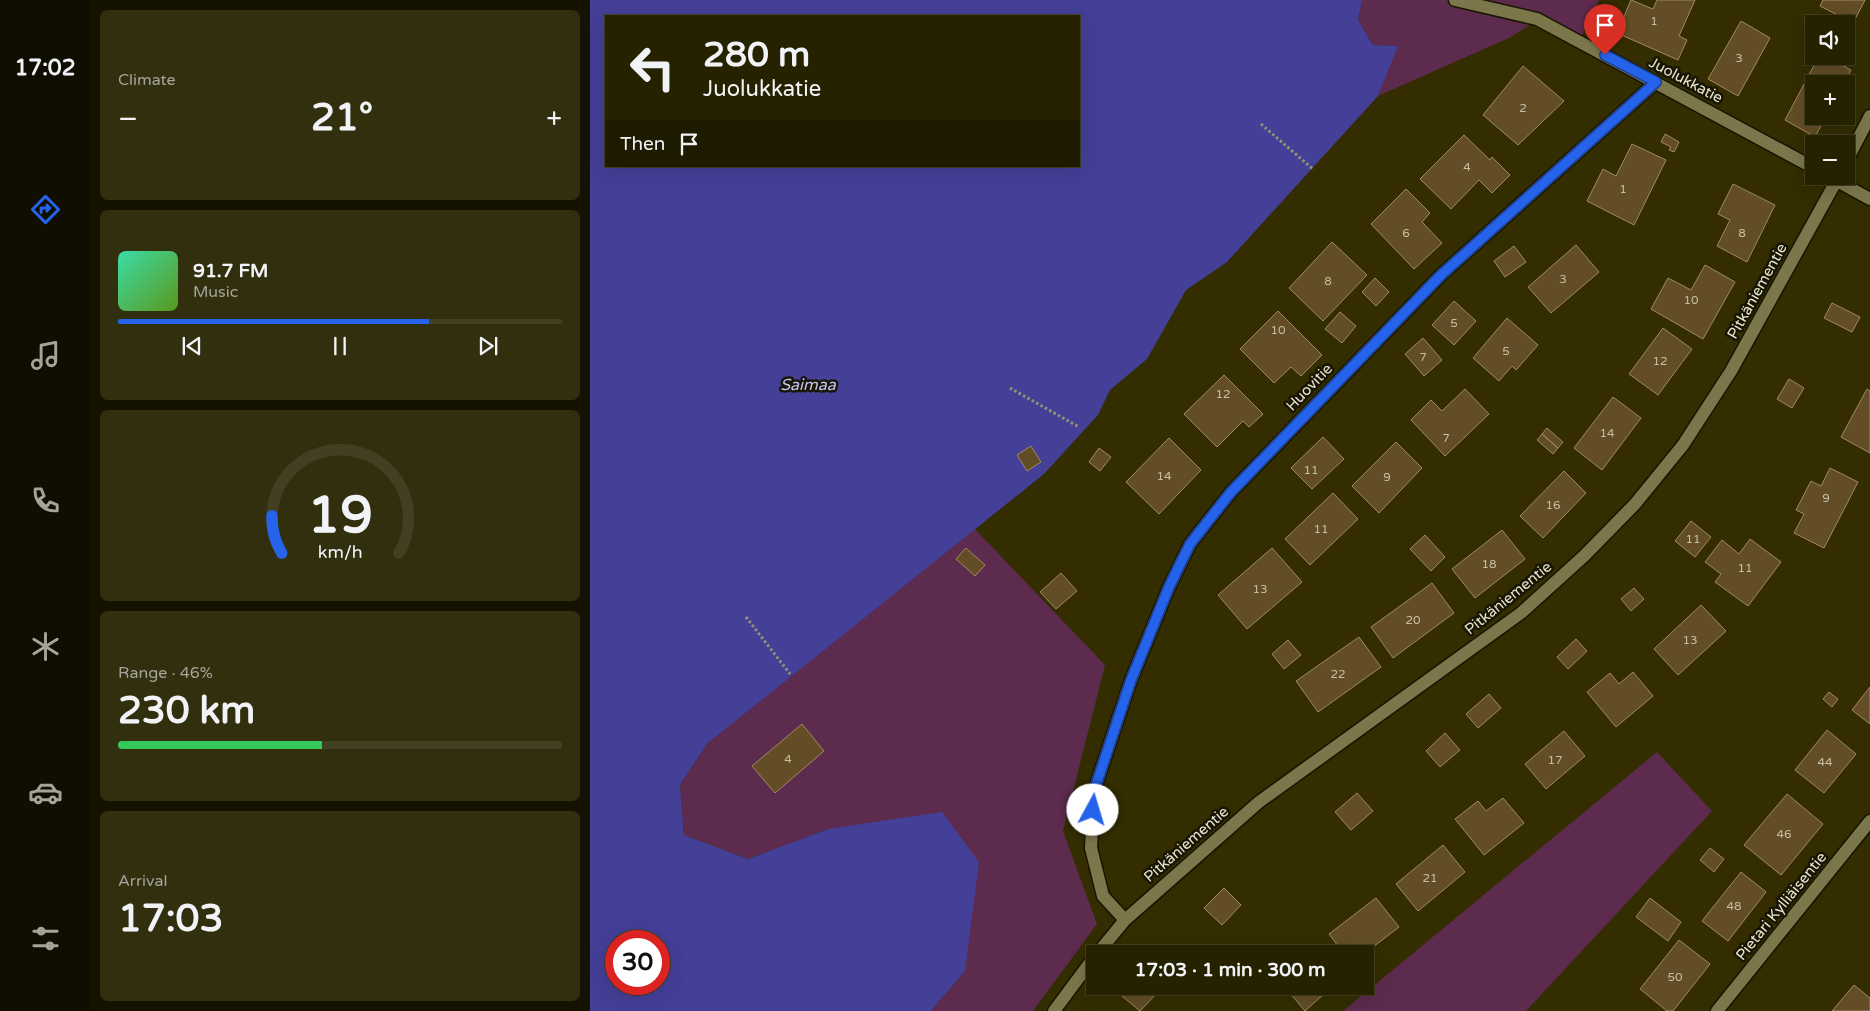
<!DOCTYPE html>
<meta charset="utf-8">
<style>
:root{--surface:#262200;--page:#322f0f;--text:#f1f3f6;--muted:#a4a499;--line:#423f22;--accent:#2563eb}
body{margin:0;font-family:"Varela Round",sans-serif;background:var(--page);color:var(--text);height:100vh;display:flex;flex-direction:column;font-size:19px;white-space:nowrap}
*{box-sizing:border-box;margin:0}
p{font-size:16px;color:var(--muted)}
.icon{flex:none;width:28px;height:28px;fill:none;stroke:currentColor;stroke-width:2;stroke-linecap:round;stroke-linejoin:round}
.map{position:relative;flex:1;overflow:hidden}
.details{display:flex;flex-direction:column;gap:10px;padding:10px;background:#151300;width:500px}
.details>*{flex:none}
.hud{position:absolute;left:15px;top:15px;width:475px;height:152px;border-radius:0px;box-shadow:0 5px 20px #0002,0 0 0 1px var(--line);background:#262200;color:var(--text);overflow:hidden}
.fabs{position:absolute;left:1215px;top:15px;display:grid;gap:10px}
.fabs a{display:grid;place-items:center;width:50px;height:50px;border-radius:0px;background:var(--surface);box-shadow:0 5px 20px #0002,0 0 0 1px var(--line);font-size:25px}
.speed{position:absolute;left:15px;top:930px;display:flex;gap:10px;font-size:25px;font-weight:700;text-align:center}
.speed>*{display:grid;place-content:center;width:65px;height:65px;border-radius:50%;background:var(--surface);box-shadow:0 5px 20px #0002,0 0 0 1px var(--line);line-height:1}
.speed .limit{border:8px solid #d22;background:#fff;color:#111}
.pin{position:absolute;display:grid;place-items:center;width:42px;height:42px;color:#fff;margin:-51px -21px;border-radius:50% 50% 50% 0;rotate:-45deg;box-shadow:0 0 5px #0007}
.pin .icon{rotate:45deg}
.me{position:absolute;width:55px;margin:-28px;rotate:6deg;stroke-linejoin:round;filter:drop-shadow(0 0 4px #0008)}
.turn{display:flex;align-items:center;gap:18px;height:105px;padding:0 15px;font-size:22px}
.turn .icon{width:65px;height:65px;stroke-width:2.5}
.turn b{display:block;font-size:35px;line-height:42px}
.then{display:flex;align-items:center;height:48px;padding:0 15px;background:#0003;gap:10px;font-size:19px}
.big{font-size:38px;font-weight:800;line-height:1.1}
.details .widget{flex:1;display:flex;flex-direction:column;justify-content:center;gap:8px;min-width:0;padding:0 18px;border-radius:8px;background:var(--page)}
.details .dial{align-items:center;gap:0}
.dial svg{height:130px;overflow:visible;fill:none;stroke:var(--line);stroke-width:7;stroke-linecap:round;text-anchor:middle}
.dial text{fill:var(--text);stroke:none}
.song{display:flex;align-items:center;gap:15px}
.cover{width:60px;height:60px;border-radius:8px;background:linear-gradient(135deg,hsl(160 70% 55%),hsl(90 70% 35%))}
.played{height:5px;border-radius:2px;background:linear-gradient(90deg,var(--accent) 70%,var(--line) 70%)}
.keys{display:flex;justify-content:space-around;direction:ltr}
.heat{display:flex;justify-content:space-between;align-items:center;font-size:28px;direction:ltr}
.charge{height:8px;border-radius:4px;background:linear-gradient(90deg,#34c759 46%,var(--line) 0)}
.trip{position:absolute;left:496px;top:945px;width:288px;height:50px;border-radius:0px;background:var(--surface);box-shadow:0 5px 20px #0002,0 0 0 1px var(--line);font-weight:800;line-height:50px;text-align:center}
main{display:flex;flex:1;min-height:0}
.dock{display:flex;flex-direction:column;width:90px;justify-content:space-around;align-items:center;background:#0f0e00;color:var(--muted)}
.dock .icon{width:35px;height:35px}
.dock .on{color:var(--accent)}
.dock b{font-size:22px;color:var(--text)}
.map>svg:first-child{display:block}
.green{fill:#5d2b4d}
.water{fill:#443f97;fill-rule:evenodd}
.building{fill:#624d26;stroke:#a18a62}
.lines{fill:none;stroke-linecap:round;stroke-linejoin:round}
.street-casing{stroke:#181502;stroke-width:15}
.path{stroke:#979271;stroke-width:3;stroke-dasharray:2.5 2.5;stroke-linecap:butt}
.street{stroke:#7c764b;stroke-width:12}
.route-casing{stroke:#184099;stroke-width:12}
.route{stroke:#2563eb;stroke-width:9}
.labels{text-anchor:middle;stroke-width:5;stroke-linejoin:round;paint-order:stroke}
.number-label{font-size:12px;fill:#c6bfa4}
.street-label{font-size:15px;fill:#e8e5ce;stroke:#181504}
.water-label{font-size:16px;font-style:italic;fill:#c2c6f6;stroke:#181504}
</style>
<main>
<nav class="dock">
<b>17:02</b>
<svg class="icon on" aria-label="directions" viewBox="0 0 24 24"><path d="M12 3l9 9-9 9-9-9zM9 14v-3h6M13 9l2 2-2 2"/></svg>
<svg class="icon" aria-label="music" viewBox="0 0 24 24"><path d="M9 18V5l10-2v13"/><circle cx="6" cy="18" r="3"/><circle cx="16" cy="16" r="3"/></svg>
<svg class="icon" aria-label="phone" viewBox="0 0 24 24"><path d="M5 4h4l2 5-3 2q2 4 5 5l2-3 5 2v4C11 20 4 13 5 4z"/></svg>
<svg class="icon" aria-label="climate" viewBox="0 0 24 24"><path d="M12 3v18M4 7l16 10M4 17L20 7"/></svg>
<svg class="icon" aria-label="car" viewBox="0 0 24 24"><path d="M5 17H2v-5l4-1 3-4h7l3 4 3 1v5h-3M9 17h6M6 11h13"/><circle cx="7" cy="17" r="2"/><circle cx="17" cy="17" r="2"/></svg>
<svg class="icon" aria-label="filters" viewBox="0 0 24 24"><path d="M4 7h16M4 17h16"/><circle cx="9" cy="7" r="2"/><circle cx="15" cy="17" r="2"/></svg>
</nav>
<section class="details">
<div class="widget"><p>Climate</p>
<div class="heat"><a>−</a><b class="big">21°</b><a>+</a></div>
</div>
<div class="widget">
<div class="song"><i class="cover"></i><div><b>91.7 FM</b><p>Music</p></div></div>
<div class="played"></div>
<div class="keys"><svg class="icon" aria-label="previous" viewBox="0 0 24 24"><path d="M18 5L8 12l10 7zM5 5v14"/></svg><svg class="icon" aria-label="pause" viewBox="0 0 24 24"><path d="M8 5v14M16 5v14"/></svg><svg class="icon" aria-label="next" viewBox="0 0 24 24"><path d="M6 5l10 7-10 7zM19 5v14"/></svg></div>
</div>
<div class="widget dial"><svg viewBox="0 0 100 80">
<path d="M14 69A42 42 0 1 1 86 69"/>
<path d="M14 69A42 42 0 0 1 8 46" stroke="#2563eb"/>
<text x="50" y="56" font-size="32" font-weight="700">19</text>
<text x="50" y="72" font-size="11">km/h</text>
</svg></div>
<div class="widget"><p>Range · 46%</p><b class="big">230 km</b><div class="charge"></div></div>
<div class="widget"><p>Arrival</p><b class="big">17:03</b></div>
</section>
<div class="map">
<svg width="1280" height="1011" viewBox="0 0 1280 1011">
<rect width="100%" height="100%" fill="#332d00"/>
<path class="green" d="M772,0h237l-19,39 -42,-20 -27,18 -133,59 19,-50 -24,-1 -15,-25z
M384,528l131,137 -42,166 34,93 -64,87h-102l34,-40 -137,-142 -80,30 -64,-24 -4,-50 27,-41z
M1067,752l55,59 -186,200h-183z"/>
<path class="water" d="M0,0h772l-4,20 15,25 25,1 -20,50 -151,166 -41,28 -39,69 -37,31 -12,25 -54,59 -337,270 -27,41 4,50 64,24 80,-30 114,-17 37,50 -14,109 -34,40h-341zM16,16h473v150h-473zM26,941h43v43h-43z"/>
<path class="building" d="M1041,0l22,9 4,-9h38l-16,36 8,4 -9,20 -61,-27z
M1233,0h42l-12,23 -33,-17z
M1151,21l29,17 -32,58 -30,-17z
M1229,56h6l26,14 -7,14h-30v32h12l-11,21 -30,-17z
M933,66l41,35 -46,44 -35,-30z
M1075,134l14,8 -5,10 -5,-2 2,-3 -10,-5z
M874,135l26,25 2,-3 18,18 -18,18 -13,-13 -28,29 -31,-30z
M1042,144l34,16 -32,65 -47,-24 16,-32 13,7z
M1143,184l42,21 -28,57 -30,-16 13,-26 -12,-6z
M816,189l24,24 -8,9 20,21 -28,26 -43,-45z
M742,242l35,33 -44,46 -34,-33z
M986,245l23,27 -48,41 -23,-26z
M924,246l12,16 -21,15 -11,-16z
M1115,265l30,17 -32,57 -52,-30 17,-31 23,12z
M785,278l14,14 -13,14 -14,-14z
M864,301l22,20 -22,24 -22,-20z
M1242,303l28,14 -8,15 -28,-14z
M688,311l44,44 -21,21 -10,-9 -17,16 -34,-34z
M750,312l16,14 -14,17 -17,-14z
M917,318l31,27 -22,25 -4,-4 -13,15 -26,-23z
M1073,328l29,21 -34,46 -29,-21z
M833,338l19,22 -18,16 -19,-22z
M634,375l39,39 -14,13 -6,-6 -26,26 -33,-33z
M1199,379l15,9 -12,20 -15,-9z
M875,389l24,25 -44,42 -34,-36 20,-20 11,11z
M1277,389l3,2v62l-29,-16z
M1023,397l28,21 -39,52 -28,-22z
M957,428l16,14 -5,6 -16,-14z
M952,434l16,14 -5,6 -16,-14z
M733,437l21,22 -32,30 -21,-21z
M579,438l32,32 -42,44 -33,-32z
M806,442l26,26 -43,45 -27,-27z
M441,446l10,16 -14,9 -10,-16z
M509,448l12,9 -11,14 -11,-9z
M1240,468l28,14 -34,66 -30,-15 10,-19 -8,-4 15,-29 10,5z
M974,471l22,22 -43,45 -23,-22z
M743,493l25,26 -48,46 -25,-26z
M1101,521l20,16 -16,20 -20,-16z
M912,530l23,29 -50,39 -23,-29z
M835,535l20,22 -14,14 -21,-22z
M1160,539l31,23 -33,44 -33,-24 6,-8 -16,-12 17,-22 17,14z
M376,548l19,17 -10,11 -19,-17z
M682,548l30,34 -55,47 -29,-34z
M471,573l16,18 -21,18 -16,-17z
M842,583l22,30 -61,45 -22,-31z
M1044,588l10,11 -13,12 -10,-12z
M1111,605l25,26 -48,44 -24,-26z
M769,637l22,30 -63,45 -22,-31z
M986,639l11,12 -19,18 -11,-12z
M698,640l13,15 -17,14 -12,-15z
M1043,672l20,24 -37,31 -29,-35 23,-19 9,11z
M1280,687v37l-18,-14z
M1239,692l9,7 -6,8 -9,-8z
M899,694l12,14 -23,20 -12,-14z
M212,724l22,27 -49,42 -23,-27z
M1237,730l29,24 -32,39 -29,-23z
M974,731l21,25 -39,33 -21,-25z
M855,733l15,17 -20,17 -14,-16z
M767,793l16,18 -22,19 -16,-18z
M1197,794l36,30 -42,51 -37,-30z
M913,798l21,25 -40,32 -29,-36 23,-18 8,10z
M853,845l22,27 -47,39 -22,-27z
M1120,848l14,11 -10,13 -14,-12z
M1151,872l25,20 -38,49 -26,-20z
M634,888l17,17 -19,20 -18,-17z
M786,898l23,29 -35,27h-20l-15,-20z
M1060,898l31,24 -13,19 -32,-24z
M1089,940l31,24 -37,47h-6l-27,-22z
M1264,985l16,13v13h-38z
M541,986h27l3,3 -21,22 -18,-15z
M694,986h49l-28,25z"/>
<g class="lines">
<g class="street-casing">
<path id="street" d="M865,0l82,19 277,149
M1256,162l24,-46
M1238,176l42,23
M535,920l-22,-24 -12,-48 3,-57 37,-111 38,-93 21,-43 41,-52 210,-217 215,-193
M507,954l28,-34 134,-118 262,-189 63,-57 51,-52 48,-59 48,-74 108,-195
M464,1011l41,-55
M1127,1011l153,-190"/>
</g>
<path class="path" d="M671,124l53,46
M420,388l69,39
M156,617l44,57"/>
<use href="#street" class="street"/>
</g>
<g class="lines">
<g class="route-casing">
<path id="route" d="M503,810l1,-19 37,-111 38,-93 21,-43 41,-52 210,-217 215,-193 -51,-27"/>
</g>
<use href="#route" class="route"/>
</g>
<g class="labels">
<g class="number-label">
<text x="1064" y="25">1</text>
<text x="1149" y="62">3</text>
<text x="933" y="112">2</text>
<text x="877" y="171">4</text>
<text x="1033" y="193">1</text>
<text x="816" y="237">6</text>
<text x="1152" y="237">8</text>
<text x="973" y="283">3</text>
<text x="738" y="285">8</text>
<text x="1101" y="304">10</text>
<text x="864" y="327">5</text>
<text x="688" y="334">10</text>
<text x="916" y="355">5</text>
<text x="833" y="361">7</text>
<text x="1070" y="365">12</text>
<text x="633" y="398">12</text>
<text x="1017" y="437">14</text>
<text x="856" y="442">7</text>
<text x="721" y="474">11</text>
<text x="574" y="480">14</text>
<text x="797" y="481">9</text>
<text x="1236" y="502">9</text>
<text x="963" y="509">16</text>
<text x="731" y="533">11</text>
<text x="1103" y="543">11</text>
<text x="899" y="568">18</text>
<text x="1155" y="572">11</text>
<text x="670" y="593">13</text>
<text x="823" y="624">20</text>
<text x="1100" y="644">13</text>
<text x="748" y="678">22</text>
<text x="198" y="763">4</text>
<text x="965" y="764">17</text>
<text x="1235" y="766">44</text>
<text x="1194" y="838">46</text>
<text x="840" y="882">21</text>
<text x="1144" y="910">48</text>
<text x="1085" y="981">50</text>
</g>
<g class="street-label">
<text transform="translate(1096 80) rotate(28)" y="5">Juolukkatie</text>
<text transform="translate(1167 291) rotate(-61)" y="5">Pitkäniementie</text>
<text transform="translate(719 387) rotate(-46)" y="5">Huovitie</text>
<text transform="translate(918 598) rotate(-39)" y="5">Pitkäniementie</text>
<text transform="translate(596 844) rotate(-41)" y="5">Pitkäniementie</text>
<text transform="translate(1191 906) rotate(-51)" y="5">Pietari Kylliäisentie</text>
</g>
<g class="water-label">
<text x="218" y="390">Saimaa</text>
</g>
</g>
</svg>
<div class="fabs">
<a><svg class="icon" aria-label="sound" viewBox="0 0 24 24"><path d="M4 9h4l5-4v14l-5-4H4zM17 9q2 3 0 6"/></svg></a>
<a>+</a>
<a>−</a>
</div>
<div class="speed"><div class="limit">30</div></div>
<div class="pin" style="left:1015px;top:55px;background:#d93025"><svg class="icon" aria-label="arrive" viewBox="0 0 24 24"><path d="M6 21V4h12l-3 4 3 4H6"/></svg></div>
<svg class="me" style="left:503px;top:810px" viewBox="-20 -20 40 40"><circle r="19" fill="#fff"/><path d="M0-13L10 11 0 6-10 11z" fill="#2563eb"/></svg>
<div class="trip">17:03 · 1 min · 300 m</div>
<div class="hud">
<div class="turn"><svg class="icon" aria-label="left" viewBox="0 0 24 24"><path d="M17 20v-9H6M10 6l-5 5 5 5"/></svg><div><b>280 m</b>Juolukkatie</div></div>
<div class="then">Then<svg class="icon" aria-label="arrive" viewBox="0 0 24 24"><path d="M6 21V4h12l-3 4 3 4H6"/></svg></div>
</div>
</div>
</main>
